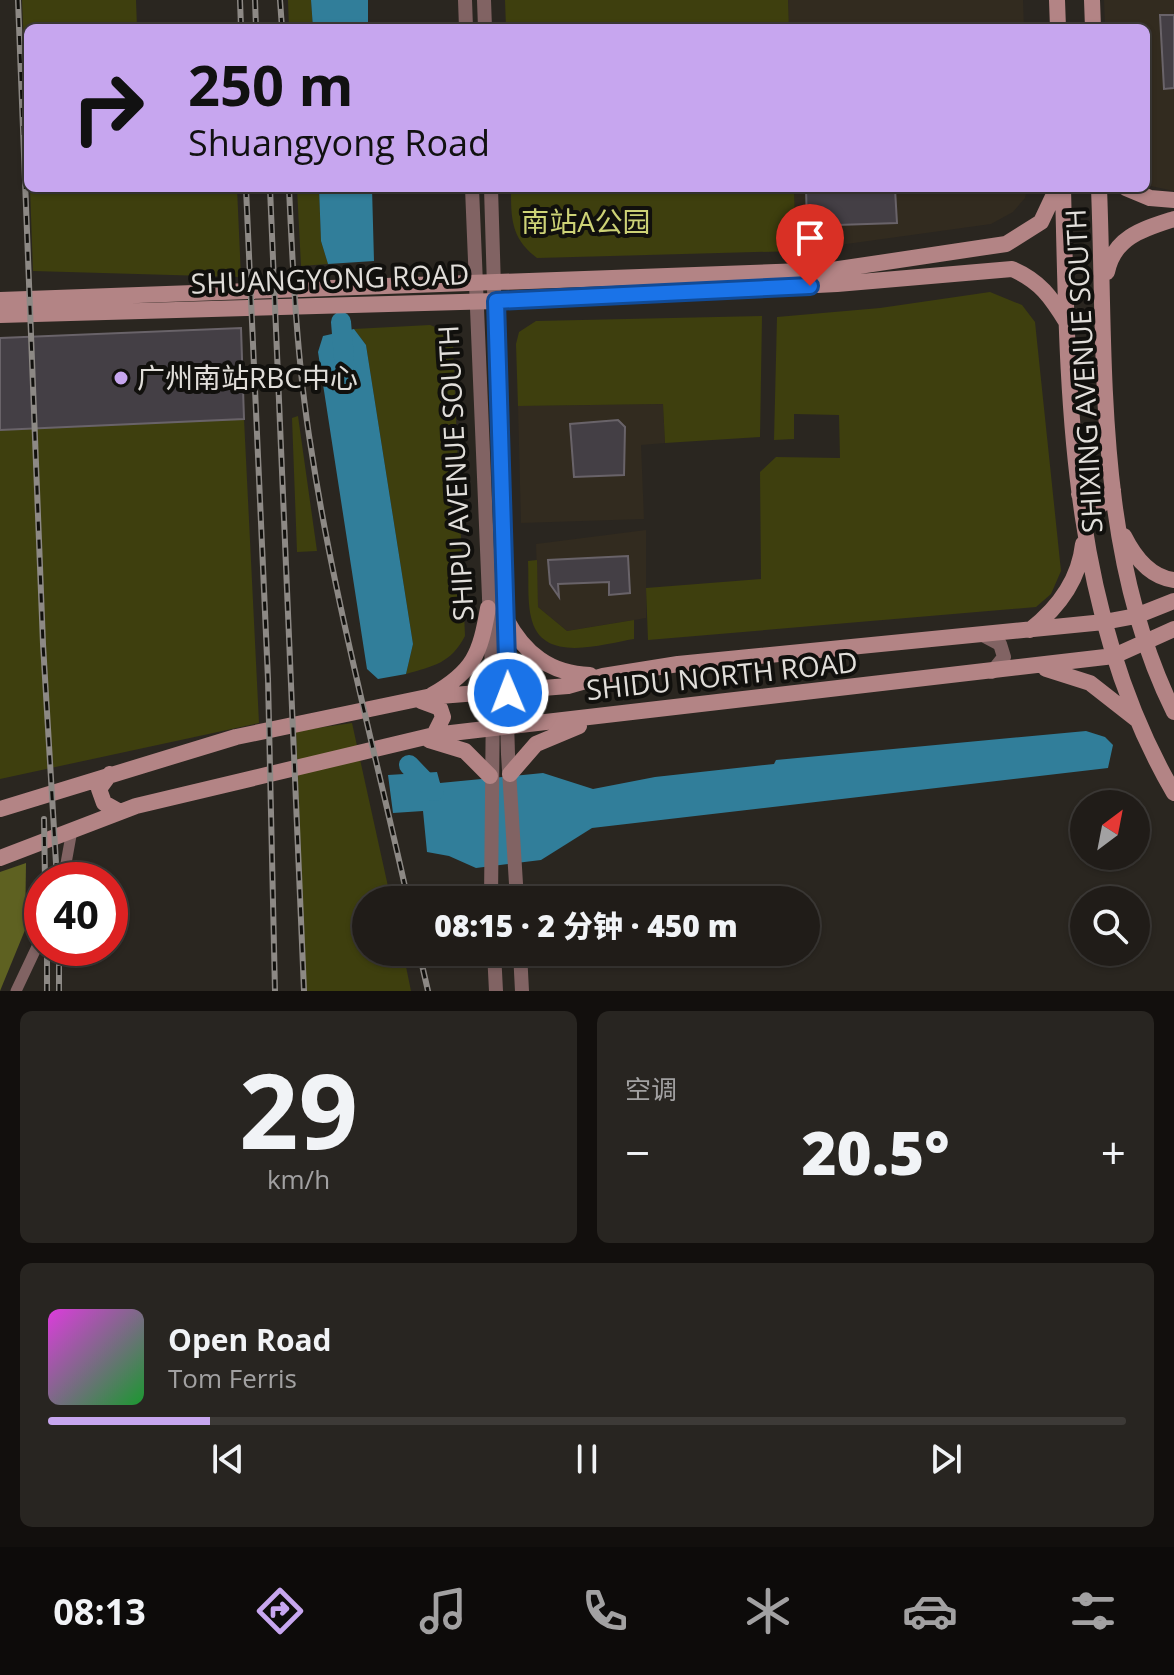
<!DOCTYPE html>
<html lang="zh">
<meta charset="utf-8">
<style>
:root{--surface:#201c18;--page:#282521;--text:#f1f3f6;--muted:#a2a1a2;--line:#3d3a37;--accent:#c7a6ef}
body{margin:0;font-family:"Open Sans","Noto Sans SC",sans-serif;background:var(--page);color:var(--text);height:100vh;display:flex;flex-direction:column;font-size:30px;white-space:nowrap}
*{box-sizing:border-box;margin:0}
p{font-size:26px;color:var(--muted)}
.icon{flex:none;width:44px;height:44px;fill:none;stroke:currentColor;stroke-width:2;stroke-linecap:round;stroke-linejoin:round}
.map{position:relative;height:991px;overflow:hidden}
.panel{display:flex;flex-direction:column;gap:20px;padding:20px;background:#120f0d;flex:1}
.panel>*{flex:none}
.hud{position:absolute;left:24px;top:24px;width:1126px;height:168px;border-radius:12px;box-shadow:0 2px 6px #0004,0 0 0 2px var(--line);background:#c7a6ef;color:#111;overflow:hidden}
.needle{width:52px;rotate:32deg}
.fabs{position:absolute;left:1070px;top:790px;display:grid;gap:16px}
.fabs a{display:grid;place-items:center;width:80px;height:80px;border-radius:50%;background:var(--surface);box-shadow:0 2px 6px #0004,0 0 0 2px var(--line);font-size:40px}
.speed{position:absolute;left:24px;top:862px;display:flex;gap:16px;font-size:40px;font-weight:700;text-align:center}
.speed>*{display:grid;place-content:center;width:104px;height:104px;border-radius:50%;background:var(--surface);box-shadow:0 2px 6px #0004,0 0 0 2px var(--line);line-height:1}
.speed .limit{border:12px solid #d22;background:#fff;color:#111}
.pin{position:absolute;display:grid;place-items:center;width:68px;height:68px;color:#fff;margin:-82px -34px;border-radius:50% 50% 50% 0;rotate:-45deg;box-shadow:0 0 8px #0007}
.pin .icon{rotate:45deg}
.me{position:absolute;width:88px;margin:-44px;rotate:359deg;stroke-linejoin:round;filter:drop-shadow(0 0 6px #0008)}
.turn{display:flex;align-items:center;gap:28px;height:168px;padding:0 32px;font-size:36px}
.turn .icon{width:104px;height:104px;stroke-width:2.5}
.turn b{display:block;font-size:56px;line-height:68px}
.big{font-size:60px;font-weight:800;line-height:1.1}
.panel .widget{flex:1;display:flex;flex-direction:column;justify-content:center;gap:12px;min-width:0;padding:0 28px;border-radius:12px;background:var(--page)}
.panel .dial{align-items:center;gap:0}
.dial b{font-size:104px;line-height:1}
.song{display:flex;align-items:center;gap:24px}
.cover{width:96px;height:96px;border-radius:12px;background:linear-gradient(135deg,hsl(300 70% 55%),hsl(130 70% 35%))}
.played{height:8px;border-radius:4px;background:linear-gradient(90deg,var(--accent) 15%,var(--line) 15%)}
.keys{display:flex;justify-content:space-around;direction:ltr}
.heat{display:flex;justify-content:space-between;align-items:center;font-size:44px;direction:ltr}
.panel .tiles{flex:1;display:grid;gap:20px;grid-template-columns:1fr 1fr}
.widget:last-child{grid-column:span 2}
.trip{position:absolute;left:352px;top:886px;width:468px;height:80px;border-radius:40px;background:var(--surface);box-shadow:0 2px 6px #0004,0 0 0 2px var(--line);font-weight:800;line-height:80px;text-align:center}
.dock{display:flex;height:128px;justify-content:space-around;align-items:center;background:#0d0b0a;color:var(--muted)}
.dock .icon{width:56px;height:56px}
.dock .on{color:var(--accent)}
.dock b{font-size:36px;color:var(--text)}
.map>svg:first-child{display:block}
.built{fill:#322b1f}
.green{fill:#3e3f0e}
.forest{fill:#5e6121}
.water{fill:#317e9a}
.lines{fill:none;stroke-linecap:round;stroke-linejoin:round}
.river{stroke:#317e9a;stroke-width:20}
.building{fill:#443f45;stroke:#696369;stroke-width:2}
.minor{stroke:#816363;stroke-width:11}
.tertiary{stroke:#816363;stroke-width:14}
.secondary{stroke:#b38485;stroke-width:16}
.rail-casing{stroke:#8d8985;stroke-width:6}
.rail{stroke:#11100d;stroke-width:3;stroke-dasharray:9;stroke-linecap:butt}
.route-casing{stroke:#114b97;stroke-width:20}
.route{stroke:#1a73e8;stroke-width:14}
.poi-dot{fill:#c7a6ef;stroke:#11100d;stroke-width:3}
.labels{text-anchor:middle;stroke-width:8;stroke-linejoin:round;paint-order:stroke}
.park-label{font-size:28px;fill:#cdd276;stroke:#11100d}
.street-label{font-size:28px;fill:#e1deda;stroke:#11100d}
.poi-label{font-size:28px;fill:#e1deda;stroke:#11100d;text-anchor:start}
</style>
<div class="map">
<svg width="1174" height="991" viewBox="0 0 1174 991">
<rect width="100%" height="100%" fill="#2a2620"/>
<path class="built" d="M788,0h235l1,28h-235z
M1104,0h70v191l-28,-6v-157h-41z
M794,188h233l-2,10 -12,14 -22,12 -195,27z
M663,404l2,39 -24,2 3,74 -123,4 -3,-117z
M646,530v88l-79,13 -29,-24 -2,-63z"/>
<path class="green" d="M22,0h114l1,28h-109v112z
M288,0h23l2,28h-24z
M505,0h283l1,28h-283z
M30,188h207l4,89 -208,-6z
M297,188h22l2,53 7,23 -27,2z
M511,188h283l2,63 -259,7c-26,-20 -26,-39 -26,-70z
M990,292l32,13 13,17 26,249 -10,23 -15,13 -388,33 -2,-52 115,-9 -1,-107 16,-15 64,1 -1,-43 -45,-1v25l-20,1 3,-123 103,-9z
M762,316l-2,121 -95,6 -2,-39 -145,2 -2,-62 3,-12 17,-11z
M430,325l17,7 6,13 12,291c-14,27 -31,30 -59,38l7,-30 -47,-299 -12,-16z
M298,416l19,135 -20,1 -5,-134z
M244,419l15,304 -259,56v-349z
M537,560l1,47 29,24 67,-11v19c-32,5 -93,26 -103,-22 -4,-17 -2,-38 -3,-56z
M352,723l39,177h-25v52h37l8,39h-105l-10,-260z"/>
<path class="forest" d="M26,863l-1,67 -25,61v-119z"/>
<path class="water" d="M311,0h57v28h-55z
M319,188h53l2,73 -46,3 -7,-23z
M354,329l12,16 47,299 -7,30 -28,5 -11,-10 -49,-317 5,-16z
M1086,731l19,6 8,8 -5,23 -516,60 -51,32 -65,8 -27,-12 -22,-4 -4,-41 -30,2 -5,-38 49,-3 3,11 103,-10 50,16 62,-12 119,-13 2,-4z"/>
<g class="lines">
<path class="river" d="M341,322l3,36
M409,765l25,26"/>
</g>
<path class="building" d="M1160,15h14v73l-10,1z
M806,188l89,1 2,34 -90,3z
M241,328l3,91 -244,11v-92z
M618,420l7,7 -1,48 -50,2 -4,-53z
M628,556l2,37 -21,2v-13l-51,2 1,13 -9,-13 -2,-24z"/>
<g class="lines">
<path class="minor" d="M63,880l9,-50
M16,991l26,-55"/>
<path class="tertiary" d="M465,0l1,28
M484,0l1,28
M472,188l21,506 -2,206
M491,188l17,566 9,146
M983,635l17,9 4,13 -12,15
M494,952l2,39
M520,952l2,39"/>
<path class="secondary" d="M1057,0l1,28
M1092,0l1,28
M1063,188c5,205 4,422 111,605
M1099,188c7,175 -5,363 75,524
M1126,188l24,10 24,2
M1107,272c7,-35 36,-43 67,-53
M0,300l832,-30 174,-26 35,-22 16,-34
M0,315l496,-14 341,-17 175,-15c28,12 39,28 55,54
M1079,494l13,11h9l12,-15
M1124,536c10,20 25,41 50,44
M506,619c18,34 44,55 84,56
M1030,630c28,-22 49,-49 53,-86
M1046,669l44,14 46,36
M432,695c42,-24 48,-41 56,-87
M421,701l19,7 3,9 -9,18
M429,740l36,11 25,25
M110,774l-11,15 5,14 16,9
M510,774l26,-30 43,-18
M0,809l236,-72 191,-40 141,-11 35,-10 75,-12 426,-42 32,-6 38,-15
M0,858l136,-52 298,-71 680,-79 60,-27"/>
<g class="rail-casing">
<path id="rail" d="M18,0l25,644 14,236
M240,0l1,28
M255,0l1,28
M280,0l2,28
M246,188l22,491 7,312
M270,188l34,803
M289,188c4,87 8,174 22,260 23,152 64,302 97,452
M44,819l1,61
M47,948v43
M59,948v43
M419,952l9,39"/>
</g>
<use href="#rail" class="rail"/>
</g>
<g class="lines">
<g class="route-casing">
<path id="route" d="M508,693l-12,-392 314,-15"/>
</g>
<use href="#route" class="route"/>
</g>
<circle class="poi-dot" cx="121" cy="378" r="8"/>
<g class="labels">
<g class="park-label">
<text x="586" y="232">南站A公园</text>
</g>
<g class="street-label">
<text transform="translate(330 279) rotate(-2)" y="10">SHUANGYONG ROAD</text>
<text transform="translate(1084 371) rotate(-93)" y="10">SHIXING AVENUE SOUTH</text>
<text transform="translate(456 473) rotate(-93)" y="10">SHIPU AVENUE SOUTH</text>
<text transform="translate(722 676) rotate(-6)" y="10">SHIDU NORTH ROAD</text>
</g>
<g class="poi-label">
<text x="137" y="388">广州南站RBC中心</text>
</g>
</g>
</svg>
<div class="fabs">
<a><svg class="needle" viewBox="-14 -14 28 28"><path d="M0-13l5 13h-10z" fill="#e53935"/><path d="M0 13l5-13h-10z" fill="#a2a1a2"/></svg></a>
<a><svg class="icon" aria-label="search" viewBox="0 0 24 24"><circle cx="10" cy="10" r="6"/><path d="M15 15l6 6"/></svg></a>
</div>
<div class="speed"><div class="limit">40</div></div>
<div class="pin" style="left:810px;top:286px;background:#d93025"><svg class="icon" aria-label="arrive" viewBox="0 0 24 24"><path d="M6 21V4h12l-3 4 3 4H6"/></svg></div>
<svg class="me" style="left:508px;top:693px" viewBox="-20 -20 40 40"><circle r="17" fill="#1a73e8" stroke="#fff" stroke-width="3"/><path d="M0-11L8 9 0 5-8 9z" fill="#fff"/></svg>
<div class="trip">08:15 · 2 分钟 · 450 m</div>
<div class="hud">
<div class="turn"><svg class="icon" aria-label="right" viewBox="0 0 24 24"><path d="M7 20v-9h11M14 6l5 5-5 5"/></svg><div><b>250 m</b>Shuangyong Road</div></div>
</div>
</div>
<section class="panel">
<div class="tiles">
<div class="widget dial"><b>29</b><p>km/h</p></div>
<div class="widget"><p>空调</p>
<div class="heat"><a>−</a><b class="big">20.5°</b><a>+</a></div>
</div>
<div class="widget">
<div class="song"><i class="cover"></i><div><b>Open Road</b><p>Tom Ferris</p></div></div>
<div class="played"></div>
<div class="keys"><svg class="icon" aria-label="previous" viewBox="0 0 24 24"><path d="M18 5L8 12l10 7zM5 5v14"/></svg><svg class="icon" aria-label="pause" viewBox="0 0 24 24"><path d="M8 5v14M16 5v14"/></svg><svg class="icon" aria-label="next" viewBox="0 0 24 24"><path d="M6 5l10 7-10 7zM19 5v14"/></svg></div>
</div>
</div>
</section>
<nav class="dock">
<b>08:13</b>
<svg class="icon on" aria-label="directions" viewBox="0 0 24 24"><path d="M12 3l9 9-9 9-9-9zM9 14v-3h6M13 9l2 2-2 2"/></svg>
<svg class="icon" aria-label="music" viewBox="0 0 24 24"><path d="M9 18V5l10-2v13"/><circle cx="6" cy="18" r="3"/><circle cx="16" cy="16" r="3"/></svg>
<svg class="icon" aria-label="phone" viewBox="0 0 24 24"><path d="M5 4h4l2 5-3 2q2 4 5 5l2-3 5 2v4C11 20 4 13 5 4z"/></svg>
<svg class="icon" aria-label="climate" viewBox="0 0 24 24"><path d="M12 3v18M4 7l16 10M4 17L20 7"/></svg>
<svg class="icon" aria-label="car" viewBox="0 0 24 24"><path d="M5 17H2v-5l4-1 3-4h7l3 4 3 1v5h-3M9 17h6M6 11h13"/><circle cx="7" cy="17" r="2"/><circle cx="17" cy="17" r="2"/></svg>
<svg class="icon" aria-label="filters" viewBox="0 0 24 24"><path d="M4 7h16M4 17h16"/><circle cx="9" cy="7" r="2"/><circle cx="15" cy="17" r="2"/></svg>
</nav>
